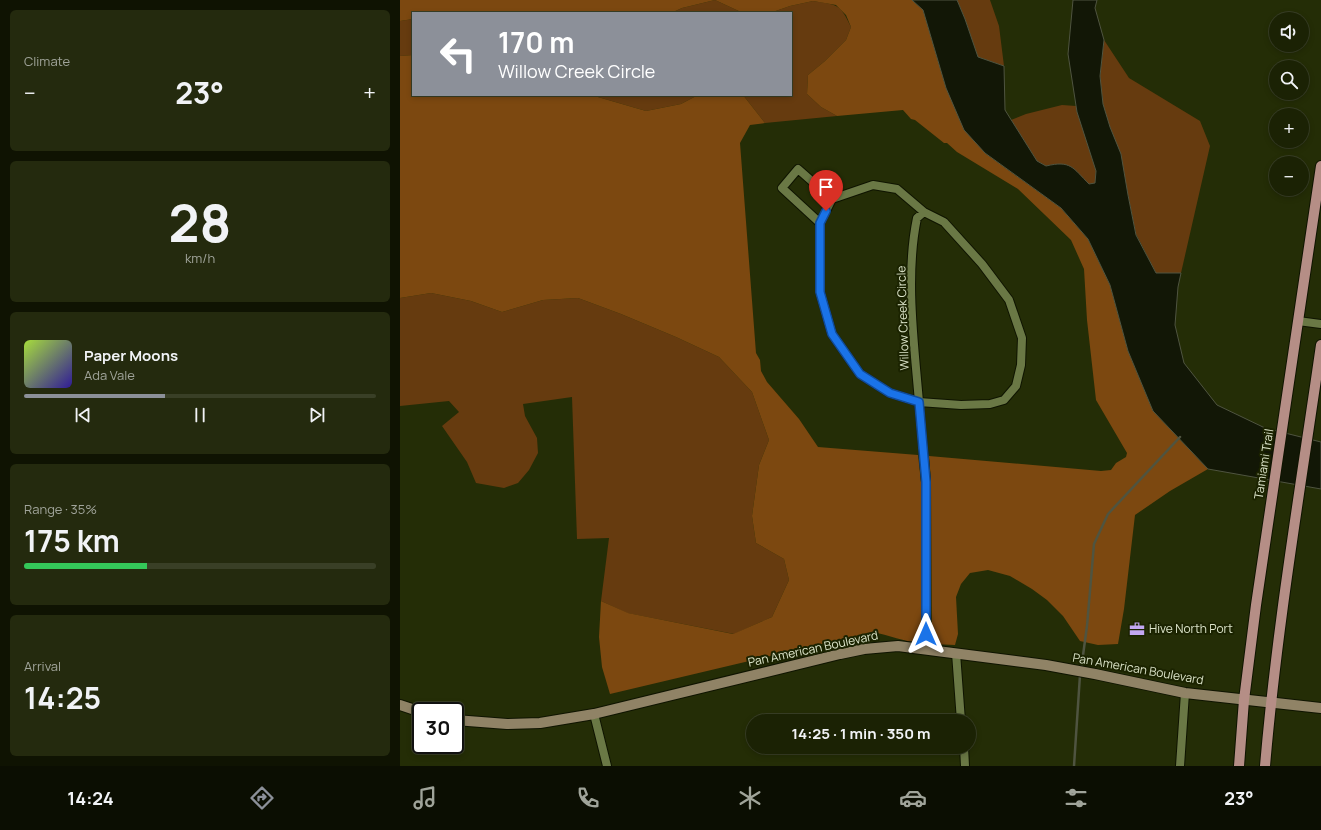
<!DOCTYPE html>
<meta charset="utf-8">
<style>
:root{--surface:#1b2204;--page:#242a0e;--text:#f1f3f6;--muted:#a0a49a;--line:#393f26;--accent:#8c9099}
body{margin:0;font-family:Manrope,sans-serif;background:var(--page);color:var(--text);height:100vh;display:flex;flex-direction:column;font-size:15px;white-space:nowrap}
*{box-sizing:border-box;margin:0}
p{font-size:13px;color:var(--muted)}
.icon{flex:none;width:22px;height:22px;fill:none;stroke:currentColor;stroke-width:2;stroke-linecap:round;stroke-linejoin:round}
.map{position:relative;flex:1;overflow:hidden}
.sheet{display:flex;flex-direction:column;gap:10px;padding:10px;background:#0f1302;width:400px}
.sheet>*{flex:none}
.banner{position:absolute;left:12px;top:12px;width:380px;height:84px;border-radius:0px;box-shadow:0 2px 6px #0003,0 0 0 1px var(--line);background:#8c9099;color:#fff;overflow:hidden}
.fabs{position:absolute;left:869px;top:12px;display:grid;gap:8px}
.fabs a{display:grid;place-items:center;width:40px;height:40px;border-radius:50%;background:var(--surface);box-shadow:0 2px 6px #0003,0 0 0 1px var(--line);font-size:20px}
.speed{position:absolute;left:12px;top:702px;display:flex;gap:8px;font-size:20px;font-weight:700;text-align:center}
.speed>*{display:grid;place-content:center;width:52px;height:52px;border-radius:50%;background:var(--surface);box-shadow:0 2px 6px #0003,0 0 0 1px var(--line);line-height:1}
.speed .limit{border:2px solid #111;border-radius:6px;background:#fff;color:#111}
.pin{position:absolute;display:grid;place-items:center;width:34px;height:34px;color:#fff;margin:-41px -17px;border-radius:50% 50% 50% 0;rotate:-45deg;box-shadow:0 0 4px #0007}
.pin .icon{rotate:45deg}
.me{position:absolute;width:44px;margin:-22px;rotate:0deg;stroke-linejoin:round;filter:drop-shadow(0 0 3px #0008)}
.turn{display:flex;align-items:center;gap:14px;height:84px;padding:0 20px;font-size:18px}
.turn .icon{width:52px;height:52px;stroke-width:2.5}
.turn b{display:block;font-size:28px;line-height:34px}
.big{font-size:30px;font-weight:700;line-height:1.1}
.sheet .card{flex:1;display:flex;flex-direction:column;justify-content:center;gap:6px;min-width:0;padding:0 14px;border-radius:6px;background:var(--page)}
.sheet .dial{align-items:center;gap:0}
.dial b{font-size:52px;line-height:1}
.song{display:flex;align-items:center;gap:12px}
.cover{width:48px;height:48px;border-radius:6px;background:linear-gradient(135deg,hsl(80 70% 55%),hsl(250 70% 35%))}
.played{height:4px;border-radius:2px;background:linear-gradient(90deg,var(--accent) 40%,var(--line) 40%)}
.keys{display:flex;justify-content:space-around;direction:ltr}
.heat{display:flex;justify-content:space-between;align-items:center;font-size:22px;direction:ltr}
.charge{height:6px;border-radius:3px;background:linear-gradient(90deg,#34c759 35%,var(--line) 0)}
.trip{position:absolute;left:346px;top:714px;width:230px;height:40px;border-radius:20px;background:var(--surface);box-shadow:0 2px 6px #0003,0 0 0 1px var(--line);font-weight:700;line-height:40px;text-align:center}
.dock{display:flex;height:64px;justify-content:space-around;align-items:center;background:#0b0e02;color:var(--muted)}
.dock .icon{width:28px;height:28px}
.dock .selected{color:var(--accent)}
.dock b{font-size:18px;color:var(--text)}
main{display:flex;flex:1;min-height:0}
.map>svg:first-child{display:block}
.green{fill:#663b0f}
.forest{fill:#7c4810}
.water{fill:#121706;stroke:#4f5440}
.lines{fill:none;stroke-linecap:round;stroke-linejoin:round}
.stream{stroke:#4f5440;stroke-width:2.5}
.street-casing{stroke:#0f1400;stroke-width:10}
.secondary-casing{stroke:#0f1400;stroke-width:12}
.primary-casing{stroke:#0f1400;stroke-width:12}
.street{stroke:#6a7845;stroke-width:8}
.secondary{stroke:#908366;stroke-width:10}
.primary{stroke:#b58e86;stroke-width:10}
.route-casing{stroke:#114b97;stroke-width:10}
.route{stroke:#1a73e8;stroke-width:7}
.labels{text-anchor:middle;stroke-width:4;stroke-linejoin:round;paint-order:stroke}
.street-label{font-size:12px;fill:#dce4c9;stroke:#1b2300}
.poi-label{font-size:12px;fill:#dce4c9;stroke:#1b2300;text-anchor:start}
</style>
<main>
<section class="sheet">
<div class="card"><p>Climate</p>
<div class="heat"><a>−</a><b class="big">23°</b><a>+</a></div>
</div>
<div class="card dial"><b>28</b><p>km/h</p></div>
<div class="card">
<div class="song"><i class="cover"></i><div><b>Paper Moons</b><p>Ada Vale</p></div></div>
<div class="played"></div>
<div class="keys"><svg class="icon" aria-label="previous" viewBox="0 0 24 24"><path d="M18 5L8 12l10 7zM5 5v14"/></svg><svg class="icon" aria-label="pause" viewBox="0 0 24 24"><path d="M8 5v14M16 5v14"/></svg><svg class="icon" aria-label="next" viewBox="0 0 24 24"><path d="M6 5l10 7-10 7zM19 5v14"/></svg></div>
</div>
<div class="card"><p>Range · 35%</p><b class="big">175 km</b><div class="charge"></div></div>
<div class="card"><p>Arrival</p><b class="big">14:25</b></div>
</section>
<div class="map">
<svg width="921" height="766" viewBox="0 0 921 766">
<rect width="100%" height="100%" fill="#242d06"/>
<path class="green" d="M315,0l28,13h-72l11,-5z
M557,0h33l9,26 5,40 -26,-9 -13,-38z
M413,1c24,4 27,2 38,26l-5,13 -21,21 -17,14 -1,19 14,13 16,9 -72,7 -22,-28h48v-82h-21l20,-7z
M13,19v36l-13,1v-35z
M704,40l25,38 71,43 10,25 -29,127h-25l-20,-39 -8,-39 -25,-91 -3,-28z
M191,95h107l-17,9 -35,7z
M662,105l14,1 20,65 -1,13h-6l-7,-7 -25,-13 -11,2 -9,-5 -26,-41 15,-6z
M31,293l40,8 31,11 41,-12 35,-2 43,16 55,23 43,20 33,35 17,48 -10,25 -7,51 4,27 28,16 5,21 -17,37 -38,17 -107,-21 -26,-12 8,-63 -32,1 -5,-142 -49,7 2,12 12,22 1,15 -9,17 -11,13 -14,5 -28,-5 -9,-21 -25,-36 17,-14 -10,-11 -49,5v-108z"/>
<path class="forest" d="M0,0h512l11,10 23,78 39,65 76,55 27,31 22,46 18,66 25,60 55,58 -38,22 -35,24 -11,94 -6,35 -20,1 -18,-4 -17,-25 -16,-16 -15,-11 -22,-13 -22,-6 -18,3 -9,11 -5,13 2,37 -3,11 -23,-1 -1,-163 -2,-25 172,15 10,-1 5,-7 10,-6 1,-4 -31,-53 -9,-80 -3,-51 -13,-29 -53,-51 -61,-37 -10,-9h-3l-29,-23 -4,-1 -8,-9 -66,6 -16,-9 -14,-13 1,-19 17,-14 21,-21 5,-13 -5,-12 -10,-10 -23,-4 -23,5 -20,7h-27l-28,-13 -33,8 -11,5h-258v6l-13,2z
M13,55v40h178l55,16 35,-7 17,-9h45l22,28 -15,2 -10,18 16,210 4,7 1,11 6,11 32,37 19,28 100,8 3,27v161c-17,-1 -32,-8 -49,-11l-262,62 -8,-27 -3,-30 2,-36 27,12 105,21 39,-17 17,-37 -5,-21 -28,-16 -4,-27 7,-51 10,-25 -17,-48 -33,-35 -43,-20 -55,-23 -43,-16 -35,2 -41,12 -31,-11 -40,-8 -31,5v-242z"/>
<path class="water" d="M512,0h45l8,19 13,38 26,9 1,44 32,51 9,5c25,-6 27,2 43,18l6,-1 1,-12 -19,-59 -9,-58 5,-54h24l-2,8 9,32 -4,36 3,28 7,23 11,27 7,41 8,40 20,38h25l-3,14 -3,38 9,38 33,42 48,23 56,14v47l-113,-20 -55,-58 -25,-60 -18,-66 -22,-46 -27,-31 -76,-55 -21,-23 -18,-42 -23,-78z"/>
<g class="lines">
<path class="stream" d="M681,670l6,-44 7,-82 14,-30 72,-77
M674,766l6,-91"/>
<g class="street-casing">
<path id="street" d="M524,212l-27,-23 -24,-4 -41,14 -12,24v69l12,42 28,40 30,19 29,9 7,80v168
M524,212l20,10 38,42 27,36 13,38 -1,27 -5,21 -12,14 -14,4 -29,1 -42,-3c-5,-60 -14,-126 -2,-184z
M420,223l-38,-35 16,-19 34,30
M898,321l23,3
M556,653l5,68
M194,714l13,52
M564,747l1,19
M780,766l5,-73"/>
</g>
<g class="secondary-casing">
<path id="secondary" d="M0,705l21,7
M55,720l52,4 33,-1 54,-9 246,-60 24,-5 34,-3 148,19 49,9 90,19 136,15"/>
</g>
<g class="primary-casing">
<path id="primary" d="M839,766l5,-66 12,-95 65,-439
M865,766c12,-141 36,-281 56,-421"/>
</g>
<use href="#street" class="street"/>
<use href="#secondary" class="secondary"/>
<use href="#primary" class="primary"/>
</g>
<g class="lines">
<g class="route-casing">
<path id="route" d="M426,211l-6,12v69l12,42 28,40 30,19 29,9 7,80v152"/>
</g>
<use href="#route" class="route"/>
</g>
<defs>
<g id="office-bare" transform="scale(1.2)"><path d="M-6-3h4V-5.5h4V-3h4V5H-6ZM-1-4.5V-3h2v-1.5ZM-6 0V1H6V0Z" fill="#c3a7f2" stroke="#1b2300" stroke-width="2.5" paint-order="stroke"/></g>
</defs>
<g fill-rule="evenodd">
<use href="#office-bare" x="737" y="629"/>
</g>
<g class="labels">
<g class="street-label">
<text transform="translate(503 318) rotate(-92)" y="4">Willow Creek Circle</text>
<text transform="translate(864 464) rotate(-81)" y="4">Tamiami Trail</text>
<text transform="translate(413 649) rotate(-12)" y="4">Pan American Boulevard</text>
<text transform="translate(738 669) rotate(10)" y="4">Pan American Boulevard</text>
</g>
<g class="poi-label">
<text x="749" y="633">Hive North Port</text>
</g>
</g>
</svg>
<div class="fabs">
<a><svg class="icon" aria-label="sound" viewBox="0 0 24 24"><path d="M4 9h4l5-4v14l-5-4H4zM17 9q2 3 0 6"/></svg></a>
<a><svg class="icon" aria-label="search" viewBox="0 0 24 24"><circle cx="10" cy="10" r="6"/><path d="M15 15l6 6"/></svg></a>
<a>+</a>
<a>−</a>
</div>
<div class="speed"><div class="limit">30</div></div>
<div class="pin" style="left:426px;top:211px;background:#d93025"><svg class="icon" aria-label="arrive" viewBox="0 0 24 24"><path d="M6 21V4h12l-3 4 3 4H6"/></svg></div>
<svg class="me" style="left:526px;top:634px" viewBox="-20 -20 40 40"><path d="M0-17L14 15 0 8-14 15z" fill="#1a73e8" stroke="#fff" stroke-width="4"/></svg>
<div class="trip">14:25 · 1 min · 350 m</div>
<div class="banner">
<div class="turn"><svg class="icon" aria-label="left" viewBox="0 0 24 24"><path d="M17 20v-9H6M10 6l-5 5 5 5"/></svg><div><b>170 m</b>Willow Creek Circle</div></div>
</div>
</div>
</main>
<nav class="dock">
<b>14:24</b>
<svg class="icon selected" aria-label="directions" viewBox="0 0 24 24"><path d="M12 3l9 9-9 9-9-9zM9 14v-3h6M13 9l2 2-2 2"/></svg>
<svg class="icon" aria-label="music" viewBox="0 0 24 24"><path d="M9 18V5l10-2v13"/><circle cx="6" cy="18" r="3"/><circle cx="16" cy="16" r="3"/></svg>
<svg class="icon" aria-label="phone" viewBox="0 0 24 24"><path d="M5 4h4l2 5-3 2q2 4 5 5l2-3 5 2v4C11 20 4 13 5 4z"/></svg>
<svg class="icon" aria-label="climate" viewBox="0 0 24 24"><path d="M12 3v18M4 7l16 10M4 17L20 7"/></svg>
<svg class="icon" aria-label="car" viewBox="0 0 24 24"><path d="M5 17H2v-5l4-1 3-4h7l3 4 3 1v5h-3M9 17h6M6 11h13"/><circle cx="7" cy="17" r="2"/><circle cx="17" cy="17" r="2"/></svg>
<svg class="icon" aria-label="filters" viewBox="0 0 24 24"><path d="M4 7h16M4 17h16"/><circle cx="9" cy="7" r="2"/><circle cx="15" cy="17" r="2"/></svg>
<b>23°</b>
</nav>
